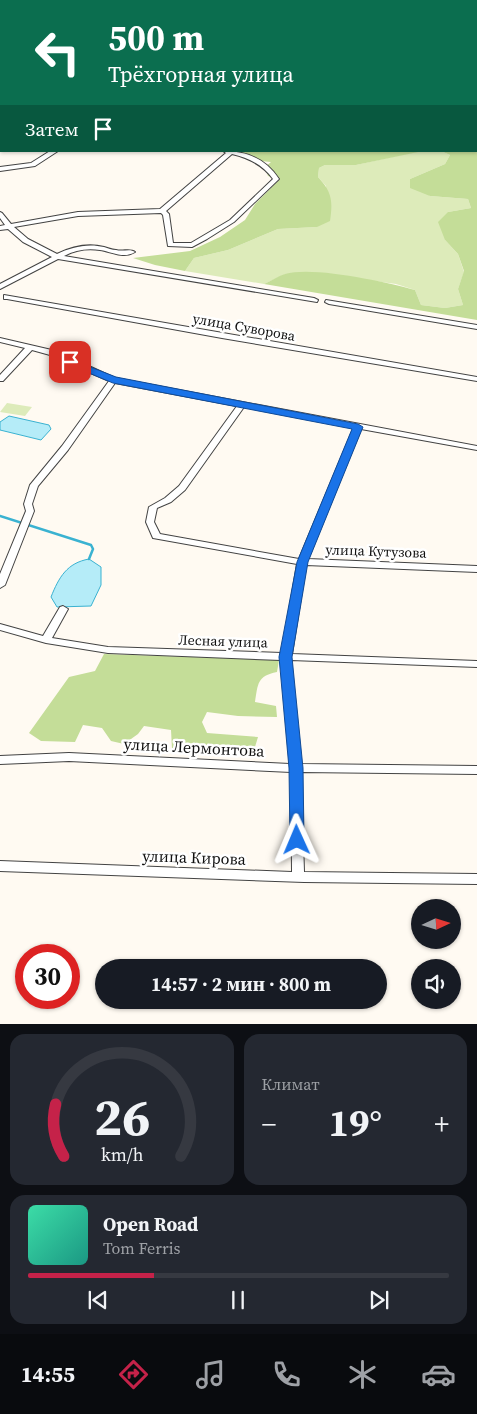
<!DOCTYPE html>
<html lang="ru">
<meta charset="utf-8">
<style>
:root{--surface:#171b24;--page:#242831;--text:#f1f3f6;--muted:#9ea1a6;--line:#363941;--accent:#c52249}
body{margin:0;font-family:"Source Serif 4",serif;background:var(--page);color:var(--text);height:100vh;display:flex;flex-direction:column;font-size:19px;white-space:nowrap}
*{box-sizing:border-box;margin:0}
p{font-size:16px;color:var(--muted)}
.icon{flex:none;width:28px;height:28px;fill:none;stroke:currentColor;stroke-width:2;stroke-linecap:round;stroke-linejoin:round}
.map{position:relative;height:1024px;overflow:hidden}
.sheet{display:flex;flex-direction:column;gap:10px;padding:10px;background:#0d0f14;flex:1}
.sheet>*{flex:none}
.banner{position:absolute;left:0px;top:0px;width:478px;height:152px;box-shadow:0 1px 4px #0004;background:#0b6e4f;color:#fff;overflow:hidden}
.needle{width:32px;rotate:86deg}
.tools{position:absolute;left:411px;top:899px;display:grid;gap:10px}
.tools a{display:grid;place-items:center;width:50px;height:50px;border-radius:50%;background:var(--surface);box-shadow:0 1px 4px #0004;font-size:25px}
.speed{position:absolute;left:15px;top:944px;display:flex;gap:10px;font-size:25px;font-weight:700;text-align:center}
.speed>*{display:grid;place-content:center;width:65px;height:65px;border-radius:50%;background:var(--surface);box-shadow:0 1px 4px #0004;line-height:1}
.speed .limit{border:8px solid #d22;background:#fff;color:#111}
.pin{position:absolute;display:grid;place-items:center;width:42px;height:42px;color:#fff;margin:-21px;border-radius:10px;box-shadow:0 2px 8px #0006}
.me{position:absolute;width:55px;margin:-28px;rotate:359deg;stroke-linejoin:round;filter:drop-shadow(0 0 4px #0008)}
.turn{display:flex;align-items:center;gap:18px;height:105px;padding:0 25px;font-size:22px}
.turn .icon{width:65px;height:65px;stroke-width:2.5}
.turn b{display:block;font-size:35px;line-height:42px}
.then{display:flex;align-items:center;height:48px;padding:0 25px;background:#0003;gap:10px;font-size:19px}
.big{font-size:38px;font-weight:700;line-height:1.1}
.sheet .widget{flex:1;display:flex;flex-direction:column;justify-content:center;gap:8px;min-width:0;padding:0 18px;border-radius:15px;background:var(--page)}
.sheet .dial{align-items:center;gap:0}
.dial svg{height:130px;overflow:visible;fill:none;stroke:var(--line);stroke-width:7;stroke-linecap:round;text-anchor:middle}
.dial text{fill:var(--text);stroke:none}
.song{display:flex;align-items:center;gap:15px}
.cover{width:60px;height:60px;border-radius:8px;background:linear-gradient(135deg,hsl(160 70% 55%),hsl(170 70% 35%))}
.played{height:5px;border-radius:2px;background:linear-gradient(90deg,var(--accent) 30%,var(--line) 30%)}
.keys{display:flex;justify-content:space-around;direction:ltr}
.heat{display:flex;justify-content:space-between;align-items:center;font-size:28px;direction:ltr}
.sheet .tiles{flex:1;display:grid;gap:10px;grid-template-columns:1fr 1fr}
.widget:last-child{grid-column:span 2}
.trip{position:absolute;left:95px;top:959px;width:292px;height:50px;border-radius:25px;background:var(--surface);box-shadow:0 1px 4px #0004;font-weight:700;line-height:50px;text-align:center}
.tabs{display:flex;height:80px;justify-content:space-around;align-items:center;background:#090b0e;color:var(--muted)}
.tabs .icon{width:35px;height:35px}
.tabs .selected{color:var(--accent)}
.tabs b{font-size:22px;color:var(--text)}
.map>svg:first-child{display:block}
.green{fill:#ddebba}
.forest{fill:#c4dd98}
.water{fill:#b5ecf8;stroke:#3ab2d1}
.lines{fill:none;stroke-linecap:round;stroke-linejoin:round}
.stream{stroke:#3ab2d1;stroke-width:2.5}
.minor-casing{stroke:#434343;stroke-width:2}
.minor{fill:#fff;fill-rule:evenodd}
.route{fill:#1a73e8;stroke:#114b97}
.labels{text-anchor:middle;stroke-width:5;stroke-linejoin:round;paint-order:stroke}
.street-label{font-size:14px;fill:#101010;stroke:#fff}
.near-street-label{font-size:16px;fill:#101010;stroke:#fff}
</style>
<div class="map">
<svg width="477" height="1024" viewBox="0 0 477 1024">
<rect width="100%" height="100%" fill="#fffaf2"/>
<path class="green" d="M419,151h22l9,4 -5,9 -35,15 20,17 38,3 3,9 -23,4 -3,28 13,14 6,18 -6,17 5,16 -18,3 -24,-3 -6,-15 -19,-6 -36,-5 -74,-5 -22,10 -79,-13 9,-13 34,-8 50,-21 39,-2 9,-41 -8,-9 1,-9 6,-3h31z
M7,403l25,4 -7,9 -25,-4z"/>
<path class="forest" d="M99,0h378v50l-1,-49h-380z
M477,125v195l-213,-36c7,-3 14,-8 21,-10 29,-8 100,8 130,16l6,15 24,3 18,-3 -5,-16 6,-18 -6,-17 -13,-14 -7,-18 10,-10 23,-4 -3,-9 -38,-3 -20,-8v-9l35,-15 5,-9 -9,-4h35z
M236,151h187l-67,14h-31l-6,3 -1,9c14,15 15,24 12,44l-13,6 -39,2 -50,21 -34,8 -9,13 -30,-6 -22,-7 57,-7 30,-14 25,-17 10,-16 25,-25 -12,-3 -3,-9 6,-5 -11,-1z
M104,654l175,6 -2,12c-20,4 -19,12 -22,30l21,4 1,11 -39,-1 -31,-4 -5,10 5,11 51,4 -6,20 -80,-8 -1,-19 -27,-4 -6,8 -14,10 -13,-3 -9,-13 -19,-3 -8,17 -34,-1 -12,-8 40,-56 26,-6z"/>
<path class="water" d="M9,416l40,9 2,4 -10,11 -41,-10v-8z
M89,559l12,8v18l-10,21 -34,1 -6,-10c8,-20 16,-34 38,-38z"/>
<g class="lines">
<path class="stream" d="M0,516l91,29 2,4 -4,10"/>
<g class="minor-casing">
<path id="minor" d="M0,135h1v4h-1z
M50,151h8l-23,15 -35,5v-4l31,-4z
M223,151c24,0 43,8 56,28l-45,43 -27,17 -15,8 -24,-1 -5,-31 -2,-2 -83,3 -64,11 14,12 29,15c14,-7 31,-11 47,-7 4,1 8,3 12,3 7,2 14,-2 19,2 -11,7 -23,0 -35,-2 -13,-2 -25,0 -36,6l250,42 4,2 -1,2 -259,-43 -58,30v-5l52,-27 -29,-15 -15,-13 -8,1v-4l5,-1 -5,-7v-6l2,1 9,11 67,-12 82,-3 66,-56zM232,154c17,4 31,11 41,25l-43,41 -39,23h-18l-4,-29 -3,-3z
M4,295l473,82v4l-255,-43 -215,-39h-3z
M326,300l151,25v4l-148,-25 -4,-2z
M0,338l56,13 59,27 362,68v4l-116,-21 -53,130 169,7v6l-171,-7 -14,89 185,7v6l-186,-7 10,104 176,2v8l-176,-2 3,100 173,2v10l-173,-2 -304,-11v-10l292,11 -1,-100 -222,-11 -69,3v-8l69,-3 221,11 -9,-104 -173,-7 -62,-10 -46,-13v-6l43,12 17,-29 3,-1 5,3 -16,29 56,9 174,6 15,-89 -144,-26 -7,-16 3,-15 16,-9 14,-12 58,-80 -122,-23 -47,67 -30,36 -6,18 2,7 -29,74 -5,3v-14l26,-63 -2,-7 6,-19 32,-39 47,-65 -59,-26 -18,-5 -29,31h-3v-6l25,-27 -25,-6zM244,407l110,20 -55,132 -139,-25 -6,-12 3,-14 14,-6 14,-12z"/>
</g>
<use href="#minor" class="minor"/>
</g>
<path class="route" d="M70,359l46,18 242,47 5,3 -55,135 -16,95 11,111 1,72 -2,4 -5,2 -5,-2 -2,-4 -1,-72 -10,-111 18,-95 55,-133 -239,-46 -46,-19 -2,-2z"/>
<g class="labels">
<g class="street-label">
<text transform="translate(244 327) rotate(10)" y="5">улица Суворова</text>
<text transform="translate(376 551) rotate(2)" y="5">улица Кутузова</text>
<text transform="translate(223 641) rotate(2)" y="5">Лесная улица</text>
</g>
<g class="near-street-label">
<text transform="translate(194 747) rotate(3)" y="6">улица Лермонтова</text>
<text transform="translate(194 857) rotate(2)" y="6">улица Кирова</text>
</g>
</g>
</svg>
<div class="tools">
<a><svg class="needle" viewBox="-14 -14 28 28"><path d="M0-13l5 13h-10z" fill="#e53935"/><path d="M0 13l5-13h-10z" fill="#9ea1a6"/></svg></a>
<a><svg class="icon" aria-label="sound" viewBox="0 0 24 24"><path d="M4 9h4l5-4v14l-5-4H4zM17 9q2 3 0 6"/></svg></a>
</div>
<div class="speed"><div class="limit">30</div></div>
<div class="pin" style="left:70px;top:362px;background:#d93025"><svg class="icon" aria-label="arrive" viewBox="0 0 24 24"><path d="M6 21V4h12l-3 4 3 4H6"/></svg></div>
<svg class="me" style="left:297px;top:840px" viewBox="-20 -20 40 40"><path d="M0-17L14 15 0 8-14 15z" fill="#1a73e8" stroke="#fff" stroke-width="4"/></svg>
<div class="trip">14:57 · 2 мин · 800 m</div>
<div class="banner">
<div class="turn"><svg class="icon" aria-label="left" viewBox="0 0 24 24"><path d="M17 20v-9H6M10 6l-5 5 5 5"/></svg><div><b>500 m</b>Трёхгорная улица</div></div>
<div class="then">Затем<svg class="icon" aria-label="arrive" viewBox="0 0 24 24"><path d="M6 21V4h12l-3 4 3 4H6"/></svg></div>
</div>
</div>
<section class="sheet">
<div class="tiles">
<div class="widget dial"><svg viewBox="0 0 100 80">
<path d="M14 69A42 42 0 1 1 86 69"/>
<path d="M14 69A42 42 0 0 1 9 37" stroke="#c52249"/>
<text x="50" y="56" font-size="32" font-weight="700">26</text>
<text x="50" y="72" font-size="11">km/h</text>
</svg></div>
<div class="widget"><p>Климат</p>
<div class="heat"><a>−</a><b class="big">19°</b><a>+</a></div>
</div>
<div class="widget">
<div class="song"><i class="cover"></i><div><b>Open Road</b><p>Tom Ferris</p></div></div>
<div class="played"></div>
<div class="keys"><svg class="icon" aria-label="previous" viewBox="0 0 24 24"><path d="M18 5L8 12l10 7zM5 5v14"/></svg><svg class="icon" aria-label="pause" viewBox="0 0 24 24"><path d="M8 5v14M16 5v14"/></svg><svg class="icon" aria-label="next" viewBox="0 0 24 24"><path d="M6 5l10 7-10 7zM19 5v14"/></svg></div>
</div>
</div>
</section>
<nav class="tabs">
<b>14:55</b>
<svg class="icon selected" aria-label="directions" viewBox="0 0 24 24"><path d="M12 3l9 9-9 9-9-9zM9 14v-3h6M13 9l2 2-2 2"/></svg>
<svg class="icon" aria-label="music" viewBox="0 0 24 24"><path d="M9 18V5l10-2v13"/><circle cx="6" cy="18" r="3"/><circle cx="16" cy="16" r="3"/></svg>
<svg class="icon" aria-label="phone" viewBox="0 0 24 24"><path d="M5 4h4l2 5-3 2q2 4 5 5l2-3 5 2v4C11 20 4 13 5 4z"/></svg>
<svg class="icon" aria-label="climate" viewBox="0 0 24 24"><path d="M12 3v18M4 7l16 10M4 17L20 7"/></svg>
<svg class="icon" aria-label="car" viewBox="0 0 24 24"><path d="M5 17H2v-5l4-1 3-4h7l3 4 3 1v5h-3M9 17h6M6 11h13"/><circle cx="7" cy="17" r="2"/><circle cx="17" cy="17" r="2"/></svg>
</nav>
